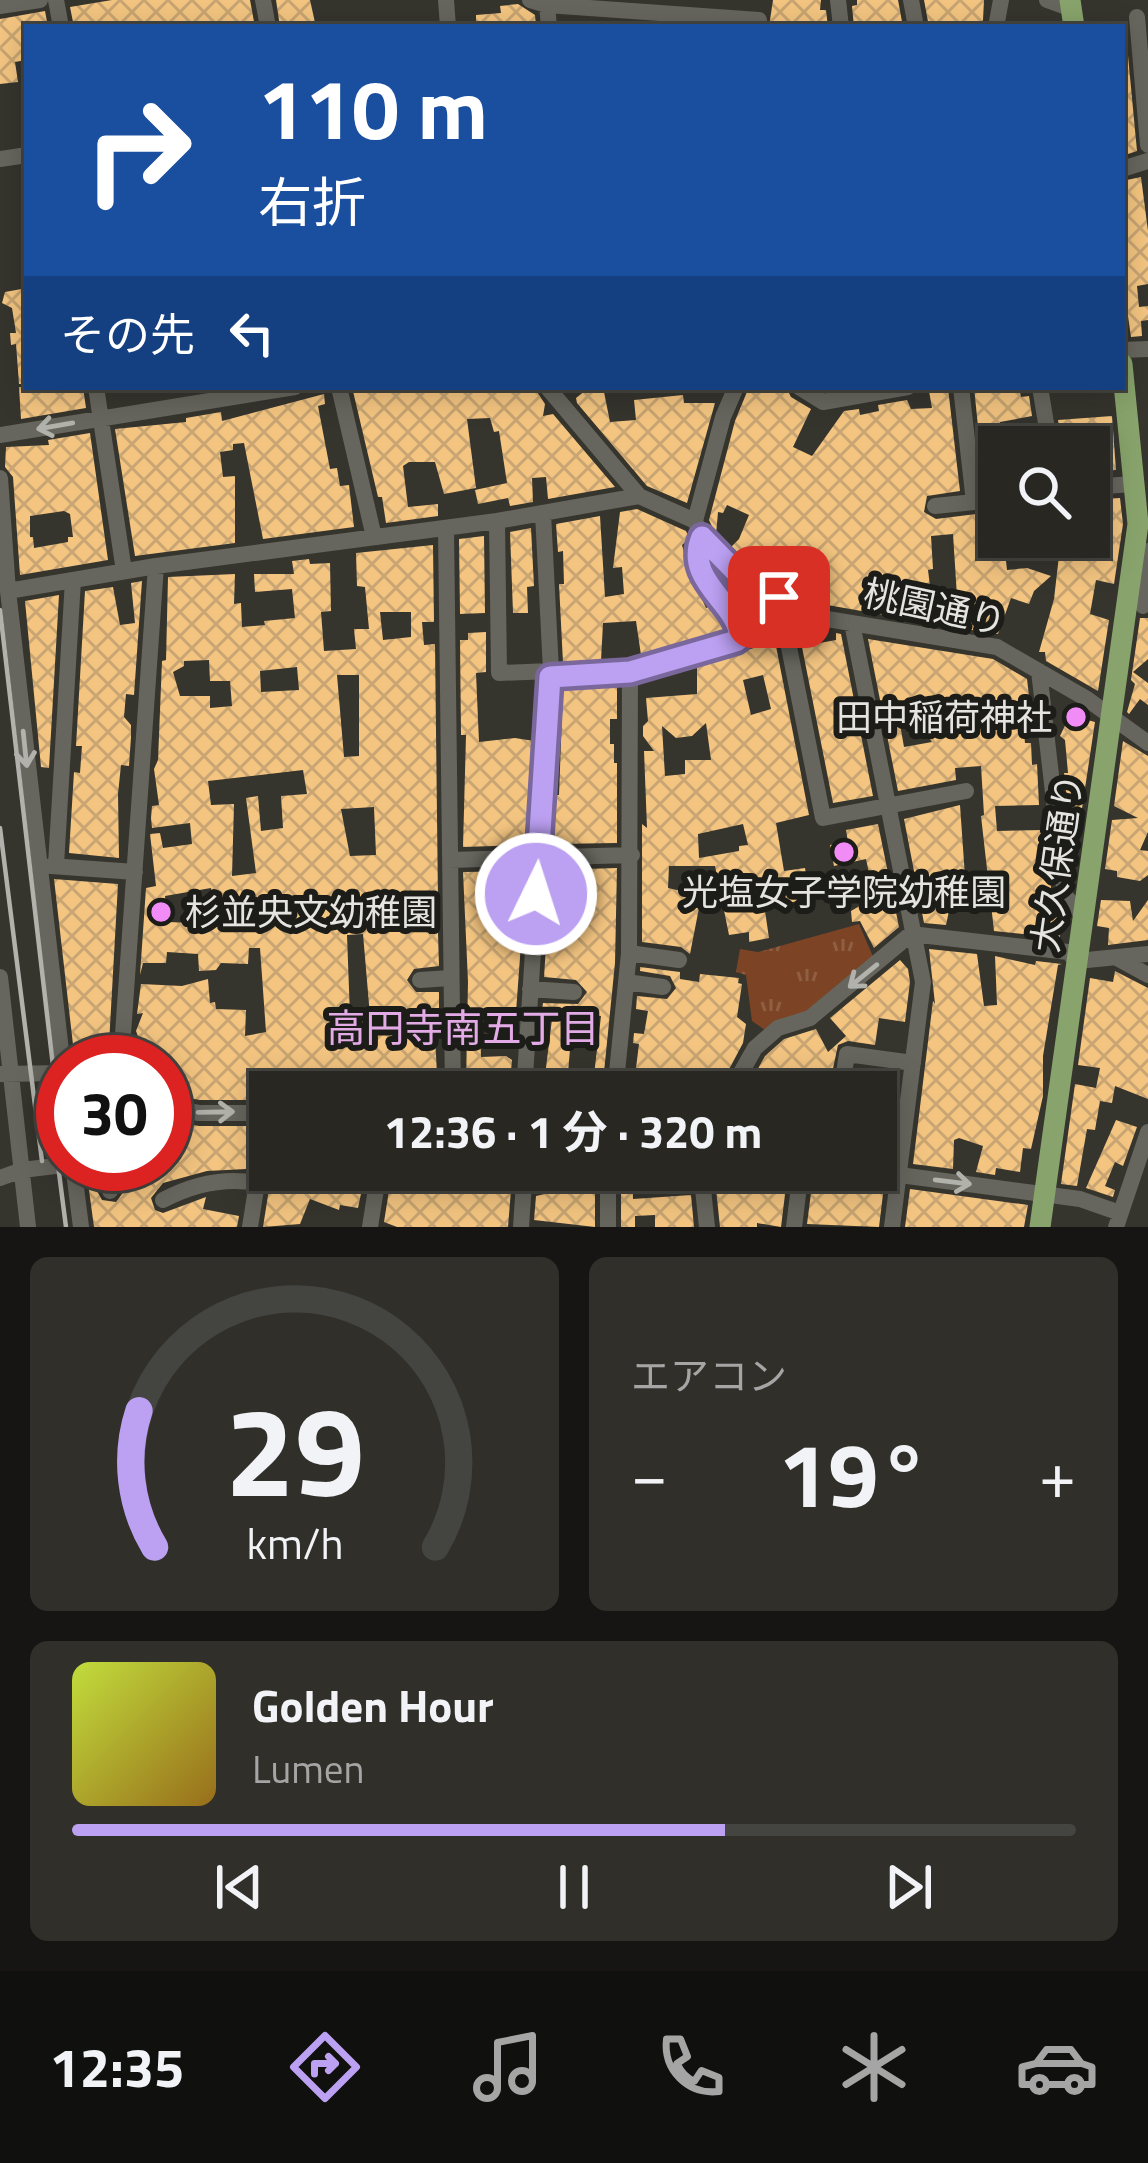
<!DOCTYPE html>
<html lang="ja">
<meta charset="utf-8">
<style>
:root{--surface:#282722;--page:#302f2a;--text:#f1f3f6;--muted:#a5a5a5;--line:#444440;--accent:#bca0f2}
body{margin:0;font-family:"Titillium Web","Noto Sans JP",sans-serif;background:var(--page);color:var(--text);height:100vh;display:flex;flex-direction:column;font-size:45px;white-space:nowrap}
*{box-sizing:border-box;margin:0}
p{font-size:39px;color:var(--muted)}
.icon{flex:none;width:66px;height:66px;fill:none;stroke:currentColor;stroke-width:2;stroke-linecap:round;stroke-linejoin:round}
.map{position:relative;height:1227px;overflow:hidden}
.side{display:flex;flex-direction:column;gap:30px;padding:30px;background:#161513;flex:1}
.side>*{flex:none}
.top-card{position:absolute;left:24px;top:24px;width:1101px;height:366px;border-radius:0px;box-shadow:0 6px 30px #0003,0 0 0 3px var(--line);background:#1a4fa0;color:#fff;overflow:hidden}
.tools{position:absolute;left:978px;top:426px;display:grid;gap:24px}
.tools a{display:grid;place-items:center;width:132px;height:132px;border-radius:0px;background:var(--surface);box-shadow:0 6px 30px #0003,0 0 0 3px var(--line);font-size:60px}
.speed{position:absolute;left:36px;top:1035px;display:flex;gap:24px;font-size:60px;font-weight:700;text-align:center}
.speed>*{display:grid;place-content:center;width:156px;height:156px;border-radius:50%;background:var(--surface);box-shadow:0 6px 30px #0003,0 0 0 3px var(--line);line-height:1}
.speed .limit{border:18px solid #d22;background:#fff;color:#111}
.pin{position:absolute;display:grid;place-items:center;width:102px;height:102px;color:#fff;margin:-51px;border-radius:24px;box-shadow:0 6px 18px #0006}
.me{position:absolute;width:132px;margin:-66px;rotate:4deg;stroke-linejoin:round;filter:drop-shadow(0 0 9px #0008)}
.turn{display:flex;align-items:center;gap:42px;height:252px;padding:0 36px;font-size:54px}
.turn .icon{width:156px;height:156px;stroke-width:2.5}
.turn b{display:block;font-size:84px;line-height:102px}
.then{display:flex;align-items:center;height:114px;padding:0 36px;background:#0003;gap:24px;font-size:45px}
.big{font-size:90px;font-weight:700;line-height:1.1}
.side .card{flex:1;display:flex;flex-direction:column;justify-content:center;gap:18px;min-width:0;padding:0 42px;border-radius:18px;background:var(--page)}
.side .dial{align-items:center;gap:0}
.dial svg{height:312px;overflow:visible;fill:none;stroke:var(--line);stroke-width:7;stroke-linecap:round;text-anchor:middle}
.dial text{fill:var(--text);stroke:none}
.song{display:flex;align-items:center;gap:36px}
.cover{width:144px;height:144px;border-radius:18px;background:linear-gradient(135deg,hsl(70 70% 55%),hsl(40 70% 35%))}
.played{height:12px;border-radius:6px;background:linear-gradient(90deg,var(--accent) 65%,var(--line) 65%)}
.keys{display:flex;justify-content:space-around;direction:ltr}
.heat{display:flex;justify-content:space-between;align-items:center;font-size:66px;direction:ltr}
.side .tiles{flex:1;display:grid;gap:30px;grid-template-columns:1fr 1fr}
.card:last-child{grid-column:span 2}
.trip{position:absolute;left:249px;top:1071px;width:648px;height:120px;border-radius:0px;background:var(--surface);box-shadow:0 6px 30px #0003,0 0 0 3px var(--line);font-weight:700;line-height:120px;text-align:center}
.tab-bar{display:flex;height:192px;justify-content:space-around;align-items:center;background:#10100e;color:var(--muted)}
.tab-bar .icon{width:84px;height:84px}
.tab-bar .active{color:var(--accent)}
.tab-bar b{font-size:54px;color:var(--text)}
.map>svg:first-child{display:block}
.park{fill:url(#park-tufts)}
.building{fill:url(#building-cross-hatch);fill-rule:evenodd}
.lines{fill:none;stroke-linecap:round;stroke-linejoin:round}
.minor{stroke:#66665e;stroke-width:16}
.major{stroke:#88a36b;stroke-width:21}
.rail{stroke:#b2b1ac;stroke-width:4.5}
.oneway{stroke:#b2b2ac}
.route-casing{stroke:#7a689d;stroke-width:30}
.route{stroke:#bca0f2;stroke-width:21}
.poi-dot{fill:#f18bf5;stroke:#1c1c18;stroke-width:4.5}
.labels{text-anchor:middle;stroke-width:12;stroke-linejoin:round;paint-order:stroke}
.street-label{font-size:36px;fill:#e5e4e0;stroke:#1c1c18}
.poi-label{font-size:36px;fill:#e5e4e0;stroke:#1c1c18;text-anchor:end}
.neighbourhood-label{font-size:39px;fill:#e3abe5;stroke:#1c1c18}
</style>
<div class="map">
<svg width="1148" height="1227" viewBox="0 0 1148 1227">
<defs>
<pattern id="park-tufts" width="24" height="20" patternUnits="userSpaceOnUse" patternTransform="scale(3)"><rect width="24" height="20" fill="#7c4424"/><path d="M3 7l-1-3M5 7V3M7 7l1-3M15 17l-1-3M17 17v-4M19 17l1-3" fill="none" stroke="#8e5f44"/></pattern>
<pattern id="building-cross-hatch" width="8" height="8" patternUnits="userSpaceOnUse" patternTransform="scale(3)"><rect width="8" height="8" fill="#f4c581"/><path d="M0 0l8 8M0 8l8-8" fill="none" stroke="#c8a572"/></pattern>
</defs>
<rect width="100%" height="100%" fill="#35342d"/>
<path class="park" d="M859,924l15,35 -66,54 -43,17 -13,-9 -6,-46 -10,-3 4,-23 18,3z"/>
<path class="building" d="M112,0h138l5,27h-181l-4,-20z
M276,0h34l6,27h-36z
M773,0h48l-1,10h6l2,17h-59z
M857,0h41l5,27h-49l-2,-21 5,-1z
M924,0h60l-1,20 -4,7h-50z
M518,4l17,11 1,12 -60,-4v-8l25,-2 -1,-7z
M45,11l3,16h-23l1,33 -11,2 3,20 -18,2v-65z
M1122,45h5l10,106 -12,4z
M1141,177l7,54v53l-11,2 2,21 9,-1v14l-7,1 1,15 -11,1 -9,-63v-93z
M27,288v96h-8l-3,-40 -5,1 -1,-12h6l-4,-25 -10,-5 3,-11z
M19,387h64l3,21 -65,11z
M352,387h182l11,17 -2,12 10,-2 62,73 -67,12 -2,-22 -14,1 1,24 -23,4 -2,-8 -30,6 -3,-14 32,-7 -8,-52 -5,1 -4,-14 -23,1 9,69 -32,6 -9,-32h-26l-6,4 5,41 30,-3v12l-52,7 -4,-26h-4z
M590,387h13l7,35 26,-2 -2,-20 49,-5 1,8h31l-28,100 -40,-17 -70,-83 -1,-5z
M749,387l9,4 2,-4h26l5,10 20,12 -18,38 19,9 32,-45 15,-2 1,6 19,-4 -1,-6 29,-5 4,9 21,-1 -3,-17 19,-3 12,103 -33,5 -3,16 12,7 40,-5 10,-8 -12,-119h45l2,10 8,-1 3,20 -32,6 -4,33 3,82h90v-23h15l-1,-15 17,-1 3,26 -9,60 -18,-4 -6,34 19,6 -11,71 -52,-30 -1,-9h-6l15,-53 6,-52 -28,4 -1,-8 -22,4 -3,8 -12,2 12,4 1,9 20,-2 24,8 -17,15 -5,13 -18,-6 -13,36 -39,-6 -6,-94 -22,2 2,33 -5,1 4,32 6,-1 1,16 -32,2 -91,-16 -17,-9 11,-3 -10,-3 2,-7 -20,-5 -3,5 -30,-15 -19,-18 9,-9 10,-24 -22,-10 -4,8 -5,-1 -2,23 -7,-15 26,-99z
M324,394l1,10 -7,2 12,63 7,-1 3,18 9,-1 5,42 -91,12 -19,-96 -11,1v6l-13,2 3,25 12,-1v67l-100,13 -20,-127 71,-7v-4l35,-6 1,9z
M1112,416l4,54 -27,2v-25l-27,-3 -4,-24z
M90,433l18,127 -88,15 -7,-98 -8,-10 1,-20 43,-2 -1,-5zM64,511l6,3 3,23h-5v5l-34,6 -1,-11h-3v-21z
M637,509l49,22 3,7 -7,7 7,26 17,37 5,-2 14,23 -84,26 -5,-34 -33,2 -2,38 -38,2 -4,-79h5l-1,-33 -5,1 -2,-28 44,-8 5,81 19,-3 -2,-27 -9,1 7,-56z
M531,528l3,58 -7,1 1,26h-15l-3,-81z
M484,536l1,77 -25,1 -1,-75z
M433,545l1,77h-12l2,23 11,-1 3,257h-9v33l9,-1 1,33 -25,3 -7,11 9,12h23v32l-4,13 3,55h-122l-46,-4v12h-70l-35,-6v-32h-31v-9l11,2 -9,-24 7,-18 -6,1 4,-30 41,2 26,-7 2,24 5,-1 1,7 30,1 -1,26 21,-4 -6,-84h-11l-1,16 -27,-1 -5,7 -17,1 -1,-17 -31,-2 -1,11h-23l-3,12 6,-87 10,-2 -6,-52 10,-1 3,15 29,-4 -2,-21 -38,5 -1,-10 1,-12 7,-1 -5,-36 4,-9 4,-99 4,-1 2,-83 67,-3 -1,30 7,-1 1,24 23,-2 -1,-4 31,-3 -3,-29 -37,3 -1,-18h40l-2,-13 17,-2 1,5 20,-1 1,48 -10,1 3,39 32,-2 -2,-20h15l-4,-42 -8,-1 -1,-33zM380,612h31v25l-28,3zM209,660l1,21h20l2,25 -22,2v-12h-30l-7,-24 11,-6v-5zM297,667l2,23 -38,2 -1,-21zM337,675h22v81l-15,1zM303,770l4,24 -26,2 2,32 -22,3 -3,-35 -12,2 10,75 -24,3 2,-72 -23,1 -3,-24zM374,807l2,48 -26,1 -9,-47zM211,888l3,30 -19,-1v6l-27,-1 -3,-26zM363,934l7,82h-20l-3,-81z
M716,570l42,34 10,1 41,210 -33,8 8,48 21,-3 5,32 -27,3 -3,-23 -22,3 3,28h4l4,27 -20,4v-10l-20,3 -14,-69h-46l-1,22 22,5v15h9l-9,46 -9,-7 -39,-5v-118l5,4 -3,-77h10l-11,-15v-10l5,-5 -2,-23 51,-4v-29l60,-18 -15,-40zM763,675l8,34 -20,6 -8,-35zM706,723l5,37h-26v14l-20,2 -3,-50 14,12 16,-2zM743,824l5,21 -9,1v5l-40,7 -1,-24z
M142,581l-8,114 -8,-1 -2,23 7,8v12l-2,29 -8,-1 -3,29 1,64 -50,-5 5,-81 6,1 2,-27h-6l9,-155 28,-4 7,38 15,-2 -4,-40z
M59,595l-10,173 -8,-1 -16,-166z
M1140,618h8v41l-15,13 15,11v22l-8,-6 -11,15 -2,-2 8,-28 -4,-4z
M797,622l10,8h7v14l22,-4v-7l5,1 32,162 -40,7z
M486,632v40l-10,1 3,69 36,-4 19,3 -7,104 -64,2 3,-112h-5l-1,-95h8v-7z
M868,639l125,20 34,20 5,43 -9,1 2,20h6l1,22 5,-1 2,41 -44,1 2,25 48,-1 7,67 5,19h6l1,15h-5l1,7 -66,-7 -13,-115 3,-1 -3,-49 -26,2 1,12 -58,11zM895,696l37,46 -28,5z
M617,686v33h-7v25h4v19h3v80l-64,1 3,-49h3l4,-106z
M1069,717l12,9 3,-7 11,3 -14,93h-4l-2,54 -11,-96h4l-3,-33 -5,-4z
M1123,741l25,15v76l-8,18 8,1v24l-8,6 -23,-4v-6l-12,-2 7,-49 26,-2 -24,-12z
M960,805l7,100h-6l-1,6h-11l-3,14 -22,-2 -20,-104z
M878,824l21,103 -25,21 -14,-27 -8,1 -1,-11 12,-7 -2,-10 12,-2 -7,-33 -32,7 -4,-21 18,-3 -2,-12z
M617,868l-2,95 -13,129h-59l10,-81 -11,-1 1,-7 35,1 9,-12 -11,-12 -32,-3 7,-107zM573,1014l28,2 -7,59 -26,-2z
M525,871l-3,48 -22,2 -7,10 8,13h20l-6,82 -35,-1 1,32 25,-1 6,4 -3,32h-29v-5l-14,-2 2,-103 -5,-110z
M54,879l64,5 -10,178h-33z
M1101,900l29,1 3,20 15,-21v40l-40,5 1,-17 -12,-2z
M929,949l48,5 7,52 13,-1 -2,-49 40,9 1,-4 26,3 -4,1 -15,91v40l-12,53 -8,-1 -3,24 -24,-4 -1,7 -19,-3 7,-26 -24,-8 -5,2 -1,29 -40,-5 20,-163 2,3z
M900,960l8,9 2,13 -5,40 -26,-4 -4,27 -27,-4 -10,4 -10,47h-83l20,-36 19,-17 32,-10 12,23 18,-16 -16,-18z
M640,967l40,5v7l19,3 1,-8 39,4 -1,5 4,1 -5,33 9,7 -3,19 -26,49h-84l6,-48 -6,-1 1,-10 10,1 4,-23 -12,-2 1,-13 30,3 9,-11 -6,-12 -30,-5z
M1115,971l33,17v111l-33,-13 -3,17 -12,-2 -5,29 -8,-1 -10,57 -16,-2 14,-100 21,4 4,-20 -22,-3 12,-87 23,4z
M858,1068l41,6 -11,87 -12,-2v-67h-22z
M165,1120l34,6h54l-7,43 -39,2 -44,12 -12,15 4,12 8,3 43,-16 -3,12 36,7 -2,11h-143l-8,-59 14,1 -3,22 5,9 14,2 6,-8 4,-30h42z
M1116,1120l21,7 -14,39 -8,-4 -10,24 10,4 -2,7 -27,-9z
M272,1170h94l-8,38 -18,-3 -1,5 -29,-11 -10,25 -37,3z
M396,1170h76l8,12 31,8 -3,37h-111l-13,-5 7,-44 6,2z
M632,1170l1,29 58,-4 3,32h-39v-12l-20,1v11h-14v-55z
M714,1170h14l1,9 19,-2 1,-7h39l-7,57 -24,-4v4h-37z
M814,1170l70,16 -5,41 -72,-3z
M595,1183v44l-61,-7 2,-24z
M910,1189l118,16 -4,22h-119z"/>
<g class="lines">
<path class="minor" d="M56,0l5,27
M263,0l5,27
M446,0l2,27
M530,0l17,5 212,15
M838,0l3,27
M911,0l5,27
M1047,0l25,9
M547,5l2,22
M0,6l40,-6
M1137,17l11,128
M996,27l5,-27
M0,159l27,-4
M1122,169l26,-8
M1122,350l26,-1
M96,387l28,184
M339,387l35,150
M547,387l92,109 56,25 10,21 36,34 74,41 182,30 90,52 61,44
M799,387l24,15 85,-15
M1040,387l10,60
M0,435l295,-48
M0,478l8,113 55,477
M1089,487l45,-3
M935,506l39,-4 -13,-115
M497,521l2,152 52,-2
M695,521l28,-104 13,-30
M446,528l7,564
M8,591l148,-25 341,-45 142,-25
M779,597l44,221 143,-27
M1143,606l5,-55
M852,623l71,359 -31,245
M1039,671l26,225 18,19
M630,672l110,-34c-1,-37 -56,-58 -38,-101
M550,677l80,-5 -1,281 -14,139
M450,860l182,-5
M56,865l17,-285
M51,866l84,6
M506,932l28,-1
M629,953l50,7
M1117,958l31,17
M0,977l28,250
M420,980l30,-2
M626,982l37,5
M530,989l44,3
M121,1062l35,-496
M1,1074l62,-1
M524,1092l27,-421 -8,-158
M730,1092l25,-44 23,-20 32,-10 101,-84 157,18 9,9 71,-7
M841,1092l6,-38 66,9
M165,1107l34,6h71
M73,1164l8,63
M484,1170l53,14 56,-14
M608,1170v57
M701,1170l6,57
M862,1170l218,29 40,14
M0,1178l22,-8 50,-6
M110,1191l3,-27
M163,1200c30,-16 61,-23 95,-17
M250,1227l18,-114
M370,1227l9,-57
M521,1227l3,-44
M794,1227l7,-57
M1116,1227l32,-95"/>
<path class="major" d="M1070,0l4,27
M1040,1227l98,-703 -16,-160"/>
<path class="rail" d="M0,610l63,542
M0,828l42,333
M54,1134l12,93"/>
</g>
<defs><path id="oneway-shaft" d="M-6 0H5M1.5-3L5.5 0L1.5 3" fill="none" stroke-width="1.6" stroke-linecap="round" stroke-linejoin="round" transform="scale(3)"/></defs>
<g class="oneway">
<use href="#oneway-shaft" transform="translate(55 426) rotate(170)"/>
<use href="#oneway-shaft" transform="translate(25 749) rotate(84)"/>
<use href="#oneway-shaft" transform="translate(863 976) rotate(141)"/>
<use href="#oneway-shaft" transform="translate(216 1112) rotate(-1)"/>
<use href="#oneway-shaft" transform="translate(953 1182) rotate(7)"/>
</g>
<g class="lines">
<g class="route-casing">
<path id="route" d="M536,894l14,-217 80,-5 106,-31 4,-3c-1,-35 -57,-57 -38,-101l38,39 39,21"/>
</g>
<use href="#route" class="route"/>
</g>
<g class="poi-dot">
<circle cx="1076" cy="717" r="12"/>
<circle cx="844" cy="852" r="12"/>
<circle cx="161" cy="912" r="12"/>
</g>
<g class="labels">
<g class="street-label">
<text transform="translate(935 607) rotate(12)" y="13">桃園通り</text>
<text transform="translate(1057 863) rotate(-82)" y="13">大久保通り</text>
</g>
<g class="poi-label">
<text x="1052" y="730">田中稲荷神社</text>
<text x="844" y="905" text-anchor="middle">光塩女子学院幼稚園</text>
<text x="185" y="925" text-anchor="start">杉並央文幼稚園</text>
</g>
<g class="neighbourhood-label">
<text x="463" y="1042">高円寺南五丁目</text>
</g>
</g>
</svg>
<div class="tools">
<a><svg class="icon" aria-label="search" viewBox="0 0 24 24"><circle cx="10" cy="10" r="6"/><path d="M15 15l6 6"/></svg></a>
</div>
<div class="speed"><div class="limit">30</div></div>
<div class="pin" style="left:779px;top:597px;background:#d93025"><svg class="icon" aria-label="arrive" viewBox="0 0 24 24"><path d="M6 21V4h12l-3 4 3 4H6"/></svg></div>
<svg class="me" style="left:536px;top:894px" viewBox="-20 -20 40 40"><circle r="17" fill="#bca0f2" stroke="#fff" stroke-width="3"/><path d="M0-11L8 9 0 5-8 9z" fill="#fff"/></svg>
<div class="trip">12:36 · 1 分 · 320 m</div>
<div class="top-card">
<div class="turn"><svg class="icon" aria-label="right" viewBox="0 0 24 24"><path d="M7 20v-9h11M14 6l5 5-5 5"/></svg><div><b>110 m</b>右折</div></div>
<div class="then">その先<svg class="icon" aria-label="left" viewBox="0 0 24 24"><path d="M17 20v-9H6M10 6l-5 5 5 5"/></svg></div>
</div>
</div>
<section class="side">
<div class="tiles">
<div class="card dial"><svg viewBox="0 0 100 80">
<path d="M14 69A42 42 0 1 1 86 69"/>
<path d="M14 69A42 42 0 0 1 10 34" stroke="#bca0f2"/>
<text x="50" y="56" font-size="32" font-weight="700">29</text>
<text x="50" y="72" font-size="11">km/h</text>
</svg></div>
<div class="card"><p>エアコン</p>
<div class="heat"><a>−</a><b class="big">19°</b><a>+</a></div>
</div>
<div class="card">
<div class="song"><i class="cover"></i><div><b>Golden Hour</b><p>Lumen</p></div></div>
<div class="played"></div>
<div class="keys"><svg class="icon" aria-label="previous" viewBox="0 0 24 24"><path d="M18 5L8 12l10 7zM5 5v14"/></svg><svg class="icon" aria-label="pause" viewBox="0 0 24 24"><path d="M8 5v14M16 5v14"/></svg><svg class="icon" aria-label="next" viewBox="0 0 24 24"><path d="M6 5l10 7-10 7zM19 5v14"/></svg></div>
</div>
</div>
</section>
<nav class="tab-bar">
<b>12:35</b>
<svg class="icon active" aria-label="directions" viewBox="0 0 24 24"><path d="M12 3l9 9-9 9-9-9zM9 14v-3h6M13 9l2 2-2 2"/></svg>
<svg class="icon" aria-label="music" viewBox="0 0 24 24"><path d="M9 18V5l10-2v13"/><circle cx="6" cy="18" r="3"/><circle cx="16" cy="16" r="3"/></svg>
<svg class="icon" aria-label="phone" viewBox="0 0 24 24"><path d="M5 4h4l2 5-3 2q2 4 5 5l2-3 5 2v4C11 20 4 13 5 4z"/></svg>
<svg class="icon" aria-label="climate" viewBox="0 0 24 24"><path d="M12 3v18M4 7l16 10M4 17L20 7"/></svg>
<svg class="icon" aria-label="car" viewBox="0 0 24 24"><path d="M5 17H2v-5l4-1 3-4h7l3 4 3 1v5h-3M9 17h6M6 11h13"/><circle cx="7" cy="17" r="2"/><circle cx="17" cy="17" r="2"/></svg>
</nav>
